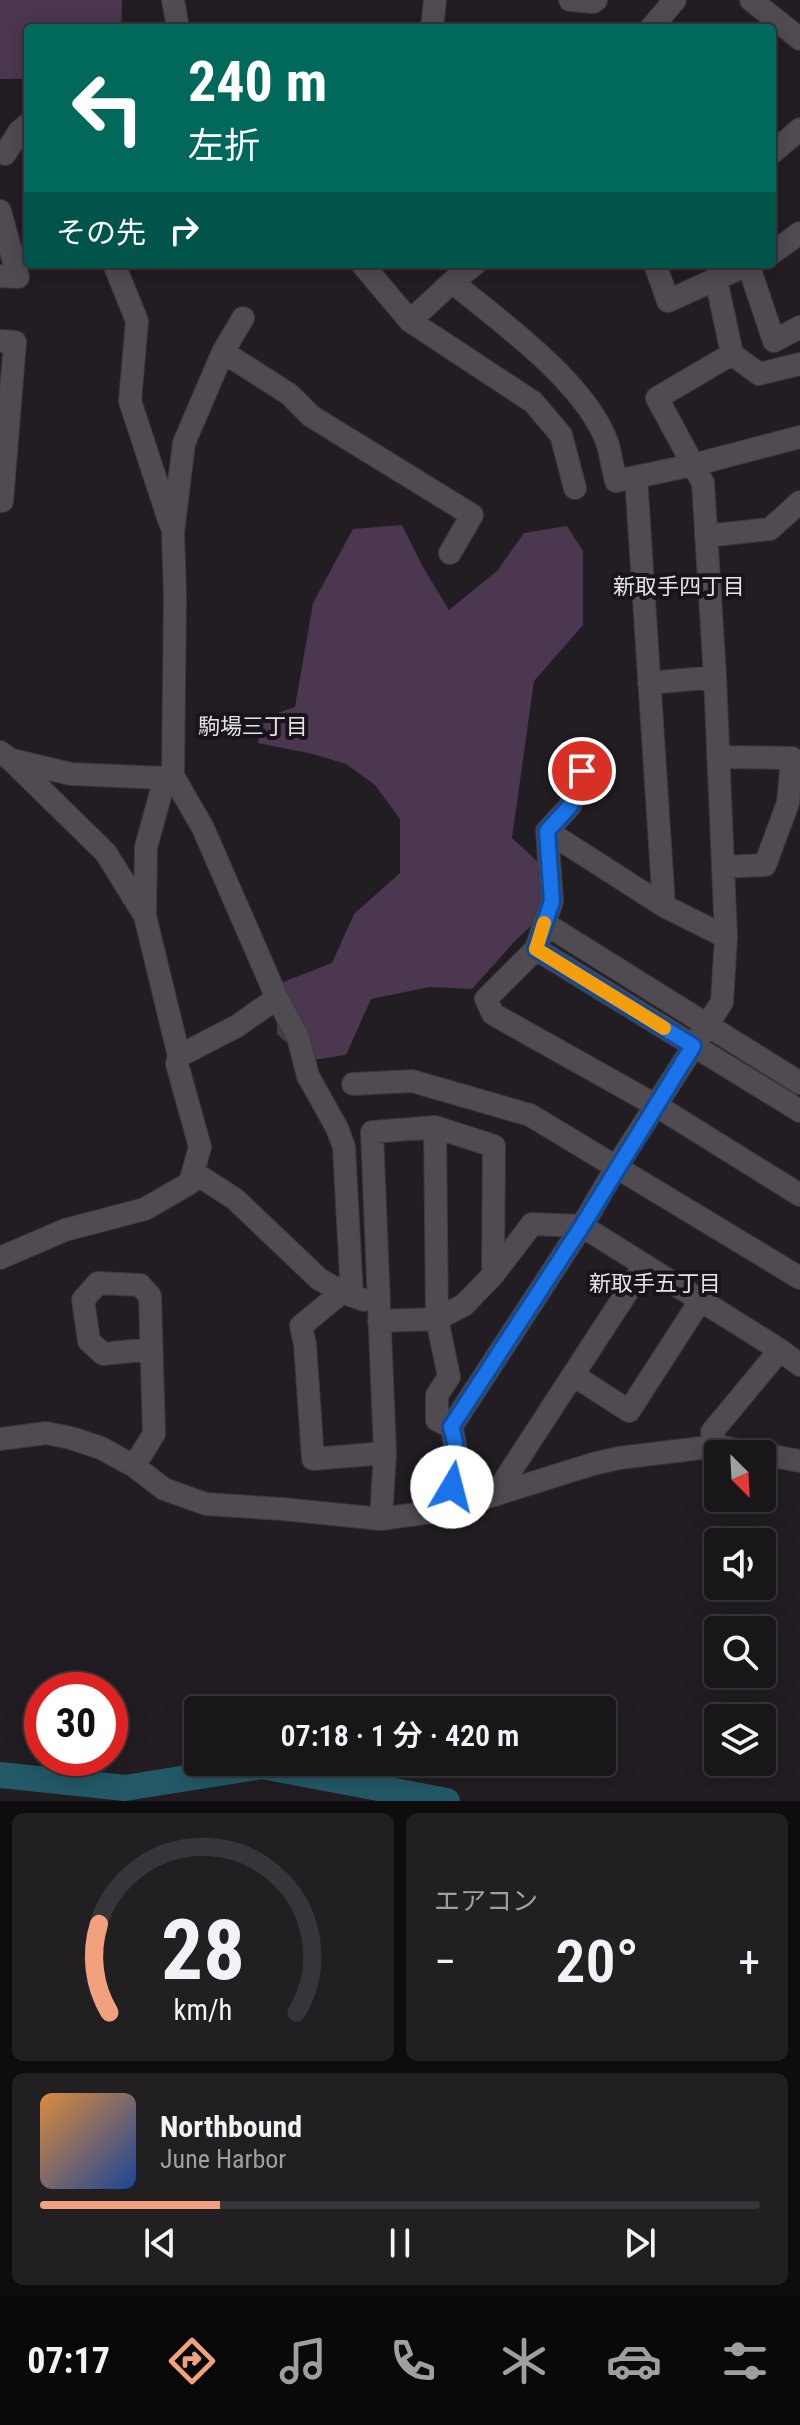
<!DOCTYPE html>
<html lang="ja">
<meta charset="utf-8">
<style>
:root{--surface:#19161a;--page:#221f23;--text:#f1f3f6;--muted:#9f9fa2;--line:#373539;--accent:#f1a17d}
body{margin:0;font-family:"Roboto Condensed","Noto Sans JP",sans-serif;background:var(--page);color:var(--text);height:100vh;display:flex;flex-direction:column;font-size:30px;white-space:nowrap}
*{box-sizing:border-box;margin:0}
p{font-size:26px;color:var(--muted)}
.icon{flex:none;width:44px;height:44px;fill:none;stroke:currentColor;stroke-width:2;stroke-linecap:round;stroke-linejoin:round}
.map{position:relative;height:1801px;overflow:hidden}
.sheet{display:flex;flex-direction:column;gap:12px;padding:12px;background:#0e0c0e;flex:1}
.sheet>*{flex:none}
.hud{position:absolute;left:24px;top:24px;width:752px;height:244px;border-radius:8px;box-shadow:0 4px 20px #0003,0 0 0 2px var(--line);background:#00695c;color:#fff;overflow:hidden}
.needle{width:52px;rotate:156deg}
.fabs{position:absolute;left:704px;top:1440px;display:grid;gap:16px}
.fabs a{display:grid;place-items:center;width:72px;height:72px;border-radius:8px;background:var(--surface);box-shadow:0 4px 20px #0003,0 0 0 2px var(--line);font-size:40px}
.speed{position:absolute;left:24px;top:1672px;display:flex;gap:16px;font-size:40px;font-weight:700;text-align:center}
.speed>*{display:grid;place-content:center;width:104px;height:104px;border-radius:50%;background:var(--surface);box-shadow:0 4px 20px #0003,0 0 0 2px var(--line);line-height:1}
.speed .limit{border:12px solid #d22;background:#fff;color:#111}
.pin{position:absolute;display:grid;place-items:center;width:68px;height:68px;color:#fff;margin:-34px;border:4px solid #fff;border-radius:50%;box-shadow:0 2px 8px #0007}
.me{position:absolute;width:88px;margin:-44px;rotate:8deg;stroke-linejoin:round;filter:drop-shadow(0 0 6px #0008)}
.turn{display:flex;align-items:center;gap:28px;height:168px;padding:0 32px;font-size:36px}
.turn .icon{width:104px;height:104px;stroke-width:2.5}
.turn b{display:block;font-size:56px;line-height:68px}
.then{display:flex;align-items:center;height:76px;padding:0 32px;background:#0003;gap:16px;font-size:30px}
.big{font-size:60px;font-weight:600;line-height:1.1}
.sheet .tile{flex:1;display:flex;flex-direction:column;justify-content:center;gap:12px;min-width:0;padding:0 28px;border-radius:12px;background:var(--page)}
.sheet .dial{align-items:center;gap:0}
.dial svg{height:208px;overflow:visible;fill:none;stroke:var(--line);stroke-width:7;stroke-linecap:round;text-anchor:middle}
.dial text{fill:var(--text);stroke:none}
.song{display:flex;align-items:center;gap:24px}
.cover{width:96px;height:96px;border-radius:12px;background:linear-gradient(135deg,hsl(30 70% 55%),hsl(220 70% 35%))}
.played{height:8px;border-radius:4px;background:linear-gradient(90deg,var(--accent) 25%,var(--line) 25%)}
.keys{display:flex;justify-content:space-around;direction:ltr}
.heat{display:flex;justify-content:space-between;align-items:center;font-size:44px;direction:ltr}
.sheet .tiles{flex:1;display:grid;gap:12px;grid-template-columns:1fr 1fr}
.tile:last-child{grid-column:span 2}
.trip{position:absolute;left:184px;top:1696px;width:432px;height:80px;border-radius:8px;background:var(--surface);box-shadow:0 4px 20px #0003,0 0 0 2px var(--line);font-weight:600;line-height:80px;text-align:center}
.menu{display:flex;height:128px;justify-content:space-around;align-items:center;background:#0a090a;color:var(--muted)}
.menu .icon{width:56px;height:56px}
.menu .current{color:var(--accent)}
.menu b{font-size:36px;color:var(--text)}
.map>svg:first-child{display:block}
.green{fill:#4b374f}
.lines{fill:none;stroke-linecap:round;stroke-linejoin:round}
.river{stroke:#235967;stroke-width:26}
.minor-casing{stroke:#3b373c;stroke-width:24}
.minor{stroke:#504b51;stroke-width:22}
.route-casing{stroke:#114b97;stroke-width:20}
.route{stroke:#1a73e8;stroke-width:14}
.slow{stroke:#f59e0b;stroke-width:14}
.labels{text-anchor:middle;stroke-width:8;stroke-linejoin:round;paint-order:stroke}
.neighbourhood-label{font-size:22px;fill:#e5e2e6;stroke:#181419}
</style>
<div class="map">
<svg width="800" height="1801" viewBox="0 0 800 1801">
<rect width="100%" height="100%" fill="#211d22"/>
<path class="green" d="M0,0h122l-1,28h-93v51h-28z
M402,525l21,42 26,43 48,-39 27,-38 43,-7 16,25v74l-49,56 -22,157 27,25 9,47 -33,31 -43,48 -43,-2 -58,12 -25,56 -40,6 -29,-27 1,-50 54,-21 22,-49 46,-41v-54l-25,-34 -29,-21 -33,-10 -55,-11 5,-25 32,-11 18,-104 40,-74z"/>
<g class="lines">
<path class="river" d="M0,1775l125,13 137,-22 185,35"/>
<g class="minor-casing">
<path id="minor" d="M173,0l5,28
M570,0l23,2 3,-2
M751,0l49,39
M432,28l3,-28
M651,28l24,-28
M0,152l5,2 14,-22 9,-8
M772,153l28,-24
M0,211l18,66 -18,-1
M772,253l28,-20
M114,264l23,57 -7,80 40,122
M362,264l48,57 123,81 28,33 14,53
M655,264l13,37 81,-37
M748,264l26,77 26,-14
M716,279l16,75 27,20 41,-10
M452,282l23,-18
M410,321l42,-39c49,40 136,102 156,163 3,12 5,24 8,36l77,-16 107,-28
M0,341l15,1 -13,159 -2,-1
M223,352l66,42 22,22 161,99 -22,38
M636,477l28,429
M706,536l64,-7 30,-27
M649,683l66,-6
M0,752l11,8 95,93 39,63 34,140 -2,8 23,83 -10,36 -45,26 -80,21 -65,28
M718,757l74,1 -4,45 -23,62 -42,2
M12,760l59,14 94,4 8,-2 2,-180 -2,-64 11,-89 39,-91 20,-34
M582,771l-12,35 -23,25 117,75 62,31
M173,776l30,52 74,170 21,39 10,39 29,52 7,19 8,149
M547,831l5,70 -16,48 -50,50 7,15 164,92 143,89
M145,915l1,-68 19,-69
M544,923l256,160
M536,949l264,162
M179,1056l58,-30 40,-28
M353,1084l59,-3 118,34 270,163
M193,1172l42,27 84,80 23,13
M364,1300l-22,-8 -41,34 4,18 8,115 72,-6
M379,1321l58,-2 -2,-192
M573,1375l56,36 71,-110
M451,1427l-14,-7v-25l12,-18 -12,-58 27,-14 29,-30 39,-51 50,2 198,124 20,15
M0,1439l46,-6 25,5 30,10 33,18 30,23 42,15 76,5 99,10 65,-9 147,-46 26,-6 98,-12 83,15
M717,1446l-5,-14 68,-82
M134,1466l20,-32 -4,-138 -10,-11 -42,-2 -15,17 6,41 14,13 48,-5
M495,1495l149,-229
M446,1510c7,-31 15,-52 5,-83l131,-201 35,-60 105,-164 4,-65 -11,-260 -12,-194 -46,-85 75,-44
M381,1519l4,-66 -13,-321 63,-5 59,19 -1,129"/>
</g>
<use href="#minor" class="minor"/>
</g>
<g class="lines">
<g class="route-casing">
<path id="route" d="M452,1487c5,-22 6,-38 -1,-60l131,-201 111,-180 -157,-97 16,-48 -5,-70 23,-25 12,-35"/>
</g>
<use href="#route" class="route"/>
<path class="slow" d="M544,923l-8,26 128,79"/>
</g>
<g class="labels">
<g class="neighbourhood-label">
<text x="679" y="594">新取手四丁目</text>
<text x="253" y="734">駒場三丁目</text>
<text x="655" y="1291">新取手五丁目</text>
</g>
</g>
</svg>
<div class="fabs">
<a><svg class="needle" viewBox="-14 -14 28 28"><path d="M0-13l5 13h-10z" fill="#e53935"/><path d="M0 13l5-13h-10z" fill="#9f9fa2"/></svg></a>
<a><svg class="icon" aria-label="sound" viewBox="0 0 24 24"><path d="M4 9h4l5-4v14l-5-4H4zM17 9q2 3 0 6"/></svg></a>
<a><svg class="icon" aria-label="search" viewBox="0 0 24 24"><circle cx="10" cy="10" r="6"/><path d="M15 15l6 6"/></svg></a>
<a><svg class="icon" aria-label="layers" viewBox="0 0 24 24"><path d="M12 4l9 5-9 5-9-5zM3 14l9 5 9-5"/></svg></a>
</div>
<div class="speed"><div class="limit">30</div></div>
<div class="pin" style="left:582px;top:771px;background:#d93025"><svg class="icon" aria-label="arrive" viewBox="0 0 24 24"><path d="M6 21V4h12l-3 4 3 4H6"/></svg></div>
<svg class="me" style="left:452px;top:1487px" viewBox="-20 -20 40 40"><circle r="19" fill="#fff"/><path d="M0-13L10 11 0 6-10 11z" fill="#1a73e8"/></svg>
<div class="trip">07:18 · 1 分 · 420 m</div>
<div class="hud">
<div class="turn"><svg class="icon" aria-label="left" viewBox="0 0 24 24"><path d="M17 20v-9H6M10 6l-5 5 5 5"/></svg><div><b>240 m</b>左折</div></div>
<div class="then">その先<svg class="icon" aria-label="right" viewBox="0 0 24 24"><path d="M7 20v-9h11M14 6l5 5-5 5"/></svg></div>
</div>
</div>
<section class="sheet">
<div class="tiles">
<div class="tile dial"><svg viewBox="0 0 100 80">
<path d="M14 69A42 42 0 1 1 86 69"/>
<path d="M14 69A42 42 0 0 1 10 35" stroke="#f1a17d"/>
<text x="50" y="56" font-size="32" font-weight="700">28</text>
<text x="50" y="72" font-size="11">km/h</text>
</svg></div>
<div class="tile"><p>エアコン</p>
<div class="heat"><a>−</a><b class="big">20°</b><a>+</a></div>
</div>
<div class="tile">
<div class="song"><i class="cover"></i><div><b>Northbound</b><p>June Harbor</p></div></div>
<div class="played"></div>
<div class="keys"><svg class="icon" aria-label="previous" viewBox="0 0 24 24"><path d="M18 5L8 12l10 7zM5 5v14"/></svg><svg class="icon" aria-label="pause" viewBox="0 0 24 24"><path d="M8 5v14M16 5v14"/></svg><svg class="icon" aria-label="next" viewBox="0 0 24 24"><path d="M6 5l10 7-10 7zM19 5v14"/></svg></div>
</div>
</div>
</section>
<nav class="menu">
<b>07:17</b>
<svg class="icon current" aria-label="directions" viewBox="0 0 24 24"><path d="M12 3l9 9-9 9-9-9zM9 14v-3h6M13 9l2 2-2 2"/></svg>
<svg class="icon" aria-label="music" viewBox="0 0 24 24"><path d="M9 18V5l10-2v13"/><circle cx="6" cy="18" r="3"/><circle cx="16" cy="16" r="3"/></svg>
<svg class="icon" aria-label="phone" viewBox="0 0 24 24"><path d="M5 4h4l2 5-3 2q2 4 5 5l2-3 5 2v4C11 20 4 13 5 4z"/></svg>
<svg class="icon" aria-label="climate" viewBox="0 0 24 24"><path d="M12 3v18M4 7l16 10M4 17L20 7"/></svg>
<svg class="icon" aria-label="car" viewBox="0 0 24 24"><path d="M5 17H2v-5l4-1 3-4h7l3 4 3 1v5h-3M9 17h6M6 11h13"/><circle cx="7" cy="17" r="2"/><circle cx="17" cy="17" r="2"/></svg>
<svg class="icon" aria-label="filters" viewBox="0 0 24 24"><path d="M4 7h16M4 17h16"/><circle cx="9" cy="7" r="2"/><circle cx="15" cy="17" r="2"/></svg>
</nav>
